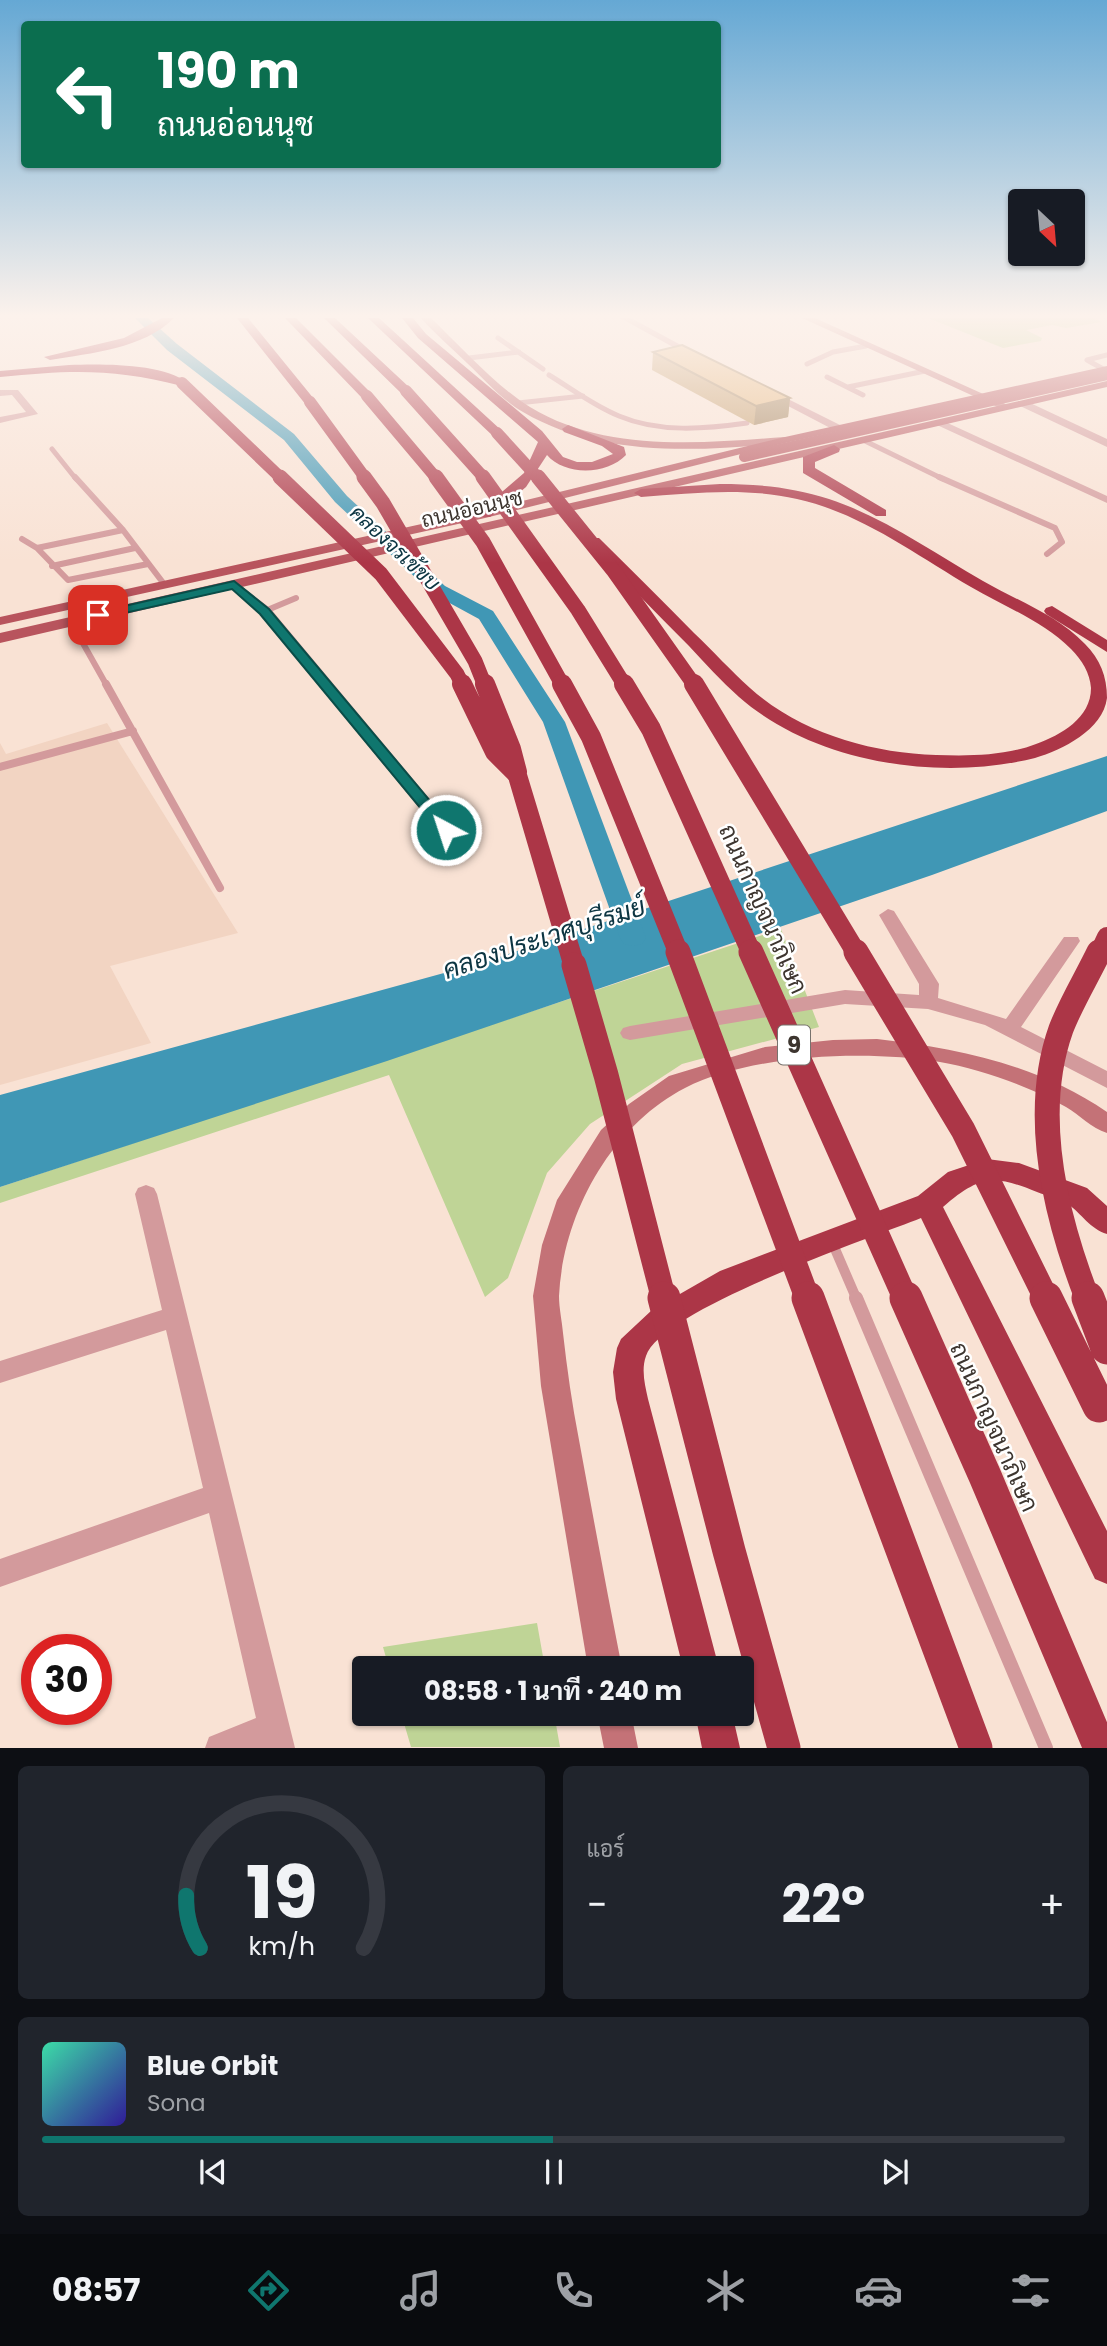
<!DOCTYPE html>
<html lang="th">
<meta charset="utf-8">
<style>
:root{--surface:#171b24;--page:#20242c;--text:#f1f3f6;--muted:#9ea1a6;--line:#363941;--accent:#0f766e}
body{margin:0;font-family:Poppins,Sarabun,sans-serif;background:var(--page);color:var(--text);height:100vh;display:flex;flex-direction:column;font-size:26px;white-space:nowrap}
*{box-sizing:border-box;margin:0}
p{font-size:23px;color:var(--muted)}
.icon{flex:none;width:38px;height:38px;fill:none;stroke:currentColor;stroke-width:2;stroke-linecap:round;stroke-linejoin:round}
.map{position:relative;height:1748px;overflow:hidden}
.sheet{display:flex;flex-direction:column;gap:18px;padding:18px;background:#0d0f14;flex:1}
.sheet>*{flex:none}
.guide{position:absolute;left:21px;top:21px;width:700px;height:147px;border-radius:7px;box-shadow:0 2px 5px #0004;background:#0b6e4f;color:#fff;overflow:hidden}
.needle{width:46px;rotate:154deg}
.buttons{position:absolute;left:1008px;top:189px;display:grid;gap:14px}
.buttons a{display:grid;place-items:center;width:77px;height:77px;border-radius:7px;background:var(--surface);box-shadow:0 2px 5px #0004;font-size:35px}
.speed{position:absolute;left:21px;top:1634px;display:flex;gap:14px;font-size:35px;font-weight:700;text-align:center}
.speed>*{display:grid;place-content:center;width:91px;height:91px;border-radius:50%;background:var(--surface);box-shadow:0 2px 5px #0004;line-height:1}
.speed .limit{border:10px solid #d22;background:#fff;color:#111}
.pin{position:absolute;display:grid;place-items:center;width:60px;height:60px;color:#fff;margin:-30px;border-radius:14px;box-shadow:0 4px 10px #0006}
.me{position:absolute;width:77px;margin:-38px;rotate:320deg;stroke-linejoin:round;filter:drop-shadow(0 0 5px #0008)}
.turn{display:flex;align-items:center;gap:24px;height:147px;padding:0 21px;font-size:32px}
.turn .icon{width:91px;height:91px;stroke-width:2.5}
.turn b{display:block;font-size:49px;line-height:60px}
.big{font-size:52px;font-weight:700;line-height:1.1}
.sheet .card{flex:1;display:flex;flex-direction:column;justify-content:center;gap:10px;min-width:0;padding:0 24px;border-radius:10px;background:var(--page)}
.sheet .dial{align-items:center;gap:0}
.dial svg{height:182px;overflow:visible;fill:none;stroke:var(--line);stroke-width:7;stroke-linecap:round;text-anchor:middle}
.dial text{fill:var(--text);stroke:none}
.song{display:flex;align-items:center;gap:21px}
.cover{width:84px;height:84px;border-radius:10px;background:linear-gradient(135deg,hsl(160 70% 55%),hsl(250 70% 35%))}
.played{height:7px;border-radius:4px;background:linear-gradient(90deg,var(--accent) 50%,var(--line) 50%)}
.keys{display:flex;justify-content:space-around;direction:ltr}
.heat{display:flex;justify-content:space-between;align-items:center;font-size:38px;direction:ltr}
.sheet .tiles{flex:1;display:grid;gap:18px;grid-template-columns:1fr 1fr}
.card:last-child{grid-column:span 2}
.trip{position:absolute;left:352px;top:1656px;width:402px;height:70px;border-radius:7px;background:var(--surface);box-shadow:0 2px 5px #0004;font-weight:700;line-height:70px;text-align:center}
.menu{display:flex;height:112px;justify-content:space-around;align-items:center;background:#090b0e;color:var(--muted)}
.menu .icon{width:49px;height:49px}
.menu .active{color:var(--accent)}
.menu b{font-size:32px;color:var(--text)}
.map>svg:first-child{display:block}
.built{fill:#f2d4c2}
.green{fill:#bfd496}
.water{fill:#4097b5}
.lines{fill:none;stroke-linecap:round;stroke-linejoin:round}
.canal{fill:#4097b5;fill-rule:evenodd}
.service-far4{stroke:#d39a9c;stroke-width:5}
.service-far3{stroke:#d39a9c;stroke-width:6}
.service-far2{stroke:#d39a9c;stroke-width:8}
.service-far1{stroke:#d39a9c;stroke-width:10}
.service{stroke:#d39a9c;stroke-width:14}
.minor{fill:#d39a9c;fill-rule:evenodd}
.tertiary{fill:#d39a9c;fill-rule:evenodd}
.secondary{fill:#c47277;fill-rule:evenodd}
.primary{fill:#b8545d;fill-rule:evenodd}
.motorway{fill:#ac3647;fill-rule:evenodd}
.primary-bridge{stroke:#b8545d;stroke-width:10}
.motorway-bridge-far4{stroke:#ac3647;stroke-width:12}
.motorway-bridge-far3{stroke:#ac3647;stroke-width:15}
.motorway-bridge-far2{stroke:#ac3647;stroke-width:20}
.motorway-bridge-far1{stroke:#ac3647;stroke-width:25}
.motorway-bridge{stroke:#ac3647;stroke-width:33}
.wall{fill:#c39b68}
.shaded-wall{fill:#9f7e55}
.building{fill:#e3b479;stroke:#9f7e55;stroke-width:2}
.route{fill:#0f766e;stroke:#0a4d48;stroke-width:2}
.labels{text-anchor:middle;stroke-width:5;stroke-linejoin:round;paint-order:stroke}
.far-street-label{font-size:21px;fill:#3d352f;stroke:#fff}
.far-water-label{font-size:21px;font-style:italic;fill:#0c3542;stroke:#fff}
.shield{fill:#fff;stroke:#77726d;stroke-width:2}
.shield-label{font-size:23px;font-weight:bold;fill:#3d352f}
.street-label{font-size:24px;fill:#3d352f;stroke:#fff}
.water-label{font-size:26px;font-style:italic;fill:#0c3542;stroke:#fff}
</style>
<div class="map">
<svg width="1107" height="1748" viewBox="0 0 1107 1748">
<rect width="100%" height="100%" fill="#f9e2d4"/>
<path class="built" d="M107,723l131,210 -128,33 41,77 -151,42v-342l6,11z"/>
<path class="green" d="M928,318h165l9,4 -36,6 -14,-3 -26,5 16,8 -1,3 -38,7z
M781,929l38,98 -137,37 -92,60 -43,49 -39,105 -23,19 -96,-222 -389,128v-16z
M537,1623l8,45h-156l-6,-21z
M401,1713h153l6,34h-149z"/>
<path class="water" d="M1107,756v55l-175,64 -545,186 -387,126v-92l484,-133z"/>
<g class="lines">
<path class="canal" d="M135,318h13l29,26 117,90 53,62 98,90 48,25 72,111 81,216 -4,6 -9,2 -9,-2 -4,-6 -77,-216 -64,-103 -46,-25 -98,-92 -51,-62 -117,-90z"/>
<path class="service-far4" d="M498,338l45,31
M469,358l50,-6
M807,364l26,-12 33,-6
M1105,370l-18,-10 20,-5
M549,375c23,14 45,31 70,41 40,17 86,13 128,7
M827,377l36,18
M848,387l77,-16
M518,403l65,-7
M865,441l78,38
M52,449l24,30"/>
<path class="service-far3" d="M75,477l48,53 41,54
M939,477l116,51 7,14 -15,12
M22,539l15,9 31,32 80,-16
M37,548l86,-18
M52,566l83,-18
M265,611l31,-13
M71,622l36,64"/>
<path class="service-far2" d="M106,684l114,204
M0,767l133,-36"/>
<path class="service-far1" d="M832,1242l25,58"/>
<path class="service" d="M856,1298l190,450"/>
<path class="minor" d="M620,318h11l72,39 -8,2z
M0,390h18l20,24 -38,9v-6l26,-5 -14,-17 -12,1z
M770,390l74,37 1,2 -9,2 -69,-36 -2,-2z
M941,420l166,76v7l-170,-78 -1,-2z
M235,581l35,27 199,238 3,4 -3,4h-12l-197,-240 -30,-26v-6z
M888,909l6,2 45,73 -1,14 68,21 58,-82h14l2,4 -59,86 86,44v17l-122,-63 -57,-16 -83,-5 -215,36 -7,-2 -3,-5 3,-5 7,-2 215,-36 74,5v-11l-40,-69z
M146,1185l8,3 3,6 138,554h-90l4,-11 47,-19 -47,-205 -209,74v-28l203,-71 -37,-158 -166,53v-22l162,-51 -27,-116 3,-6z"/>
<path class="tertiary" d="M1018,401h8l81,38v8l-89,-42z"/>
<path class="secondary" d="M421,318h10c29,28 66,69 99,89 75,46 172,36 255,30l6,3 -6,3c-86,8 -184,15 -262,-31 -21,-12 -38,-32 -56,-49 -15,-15 -32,-29 -46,-45z
M802,318h13l197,89 -10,2z
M877,1039c81,9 161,26 230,73v21c-16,-5 -27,-18 -41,-26 -35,-20 -86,-38 -126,-45 -73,-12 -188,-8 -255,26 -74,38 -122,126 -126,208 0,12 3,25 4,37 4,36 9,71 16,107 14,76 28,152 43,228h-34l-47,-282 -8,-90 9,-51 15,-45 44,-70 28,-26 40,-28 96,-29 68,-7z
M597,1713h34l7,35h-34z"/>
<path class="primary" d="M1107,366v6l-322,71 -300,75 -485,107v-8l485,-107 300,-73z
M1107,381v6l-1107,256v-10z"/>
<path class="motorway" d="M162,318h12c-31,31 -83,35 -124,42l-6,-3 80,-19z
M237,318h11l66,81v6h-8z
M285,318h11l75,75v6h-8z
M324,318h11l75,70v6h-8z
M368,318h11l122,112v6h-8z
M402,318h11l13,16 116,97 21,26 14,5h15l21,-8 -11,-8 -38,-14 -2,-3 6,-4 56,22 2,8c-19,20 -61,21 -79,0l-21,32 -36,30h-10v-6l44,-38 14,-31 -120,-104z
M69,365c32,-1 94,-2 119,18l-6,3c-69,-18 -112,-16 -182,-9v-6z
M834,445l6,4 -1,3 -24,10v6l71,42v6h-10l-73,-43v-16z
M720,484c37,0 73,3 109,15 55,18 103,53 154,82 35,20 74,34 102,63 15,15 22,32 22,54 -4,32 -45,52 -72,60 -96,24 -221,5 -296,-61 -18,-16 -34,-34 -50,-51 -34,-34 -67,-68 -100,-102l-2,-3 2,-3h10c32,32 64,63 95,95 19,18 37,38 56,55 50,45 121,65 186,67 34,1 69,1 100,-11 25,-9 55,-26 55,-56 -1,-15 -9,-28 -20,-39 -28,-28 -66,-42 -100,-62 -55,-32 -110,-74 -174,-88 -51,-12 -104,-6 -156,-2l-7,-4 7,-4z
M1052,606l55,34v12l-61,-38 -2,-3 2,-3z
M517,768l10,6 58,191 -3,5 -8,3 -8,-3 -3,-5 -56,-191z
M987,1159l32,4 68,25 20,18v28c-17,-5 -25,-20 -39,-30 -8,-6 -21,-8 -31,-12 -44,-18 -58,-16 -94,15l164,324v53l-12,-5 -174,-361c-50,20 -260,91 -275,138 -5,14 -1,29 2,43l71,269h-36l-67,-269 -3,-27 4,-24 4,-9 31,-29 68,-39 198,-75 30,-24z
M695,1713h37l8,35h-38z"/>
<path class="primary-bridge" d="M744,457l363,-82"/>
<path class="motorway-bridge-far4" d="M182,383l100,96
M406,391l79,88
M367,396l70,83
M310,402l56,77
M497,433l42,46"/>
<path class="motorway-bridge-far3" d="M280,477l101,97 76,100 6,12
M364,477l19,26 92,158 10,25
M436,477l47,65 80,144
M483,477l95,133 47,76
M538,477l75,93 82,116"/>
<path class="motorway-bridge-far2" d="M462,684l33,68 22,22
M485,684l26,65 6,23
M562,684l29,53 88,217
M624,684l27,45 101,225
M694,684l163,270
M1099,954l8,-17"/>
<path class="motorway-bridge-far1" d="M678,952l130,348
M751,952l155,348
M856,952l107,178 84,170
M574,965l32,110 58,225
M1088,1300c-32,-82 -58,-184 -27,-271 10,-26 26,-52 38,-77"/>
<path class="motorway-bridge" d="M664,1298l65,253 55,197
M808,1298l168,450
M906,1298l79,178 115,272
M1046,1298l53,108
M1088,1298l19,50"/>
</g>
<path class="wall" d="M653,352l137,46 -2,19 -34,8 -102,-55z"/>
<path class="shaded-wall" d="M790,398l-2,19 -34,8 2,-19z"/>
<path class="building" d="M682,345l108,53 -34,8 -103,-54z"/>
<linearGradient id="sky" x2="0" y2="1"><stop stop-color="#65a8d4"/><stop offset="0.56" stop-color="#fcf2ec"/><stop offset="1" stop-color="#fcf2ec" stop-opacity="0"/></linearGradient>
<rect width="1107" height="563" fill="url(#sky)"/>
<path class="route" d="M234,581l35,28 183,218 2,3 -2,3h-11l-181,-219 -28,-25 -134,30 -6,-4 6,-3z"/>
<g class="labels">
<g class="far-street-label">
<text transform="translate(472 509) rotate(-13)" y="7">ถนนอ่อนนุช</text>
</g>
<g class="far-water-label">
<text transform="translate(395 548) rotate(43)" y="7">คลองจรเข้ขบ</text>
</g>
<rect class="shield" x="778" y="1025.5" width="32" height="39" rx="5"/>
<g class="shield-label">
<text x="794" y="1053">9</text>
</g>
<g class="street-label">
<text transform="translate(763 909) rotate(66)" y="8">ถนนกาญจนาภิเษก</text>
<text transform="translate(994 1427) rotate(66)" y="8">ถนนกาญจนาภิเษก</text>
</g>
<g class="water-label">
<text transform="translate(544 938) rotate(-18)" y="9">คลองประเวศบุรีรมย์</text>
</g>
</g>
</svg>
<div class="buttons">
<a><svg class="needle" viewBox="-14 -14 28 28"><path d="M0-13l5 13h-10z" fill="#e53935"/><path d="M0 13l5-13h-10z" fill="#9ea1a6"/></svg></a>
</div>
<div class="speed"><div class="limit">30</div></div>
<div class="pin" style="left:98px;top:615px;background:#d93025"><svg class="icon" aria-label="arrive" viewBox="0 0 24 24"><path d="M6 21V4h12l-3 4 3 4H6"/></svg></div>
<svg class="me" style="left:446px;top:830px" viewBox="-20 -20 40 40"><circle r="17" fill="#0f766e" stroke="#fff" stroke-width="3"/><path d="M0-11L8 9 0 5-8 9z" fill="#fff"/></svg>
<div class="trip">08:58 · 1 นาที · 240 m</div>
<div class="guide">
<div class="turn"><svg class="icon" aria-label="left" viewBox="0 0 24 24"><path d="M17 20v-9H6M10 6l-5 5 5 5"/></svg><div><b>190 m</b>ถนนอ่อนนุช</div></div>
</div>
</div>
<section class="sheet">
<div class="tiles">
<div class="card dial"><svg viewBox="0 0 100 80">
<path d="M14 69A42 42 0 1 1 86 69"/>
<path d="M14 69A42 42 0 0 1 8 46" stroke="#0f766e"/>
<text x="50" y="56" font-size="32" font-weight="700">19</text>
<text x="50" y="72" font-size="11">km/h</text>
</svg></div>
<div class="card"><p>แอร์</p>
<div class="heat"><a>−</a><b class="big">22°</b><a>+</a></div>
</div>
<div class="card">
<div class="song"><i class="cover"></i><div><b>Blue Orbit</b><p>Sona</p></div></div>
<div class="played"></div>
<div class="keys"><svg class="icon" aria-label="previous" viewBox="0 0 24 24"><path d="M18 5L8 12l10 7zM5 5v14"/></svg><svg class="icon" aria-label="pause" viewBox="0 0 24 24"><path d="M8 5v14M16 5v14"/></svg><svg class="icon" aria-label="next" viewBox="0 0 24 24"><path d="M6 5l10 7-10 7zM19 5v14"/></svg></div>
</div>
</div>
</section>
<nav class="menu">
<b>08:57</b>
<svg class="icon active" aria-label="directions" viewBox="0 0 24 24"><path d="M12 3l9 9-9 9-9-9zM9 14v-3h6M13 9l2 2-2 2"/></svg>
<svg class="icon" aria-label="music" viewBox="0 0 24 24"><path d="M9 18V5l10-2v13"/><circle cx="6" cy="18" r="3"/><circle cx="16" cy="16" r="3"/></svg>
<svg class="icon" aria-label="phone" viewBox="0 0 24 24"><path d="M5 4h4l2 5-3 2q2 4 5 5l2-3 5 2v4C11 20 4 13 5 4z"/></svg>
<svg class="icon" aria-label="climate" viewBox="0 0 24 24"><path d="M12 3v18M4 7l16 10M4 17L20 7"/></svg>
<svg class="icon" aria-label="car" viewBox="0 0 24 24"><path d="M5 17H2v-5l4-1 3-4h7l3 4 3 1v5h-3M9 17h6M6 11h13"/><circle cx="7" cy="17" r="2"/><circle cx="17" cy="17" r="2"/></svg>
<svg class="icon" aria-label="filters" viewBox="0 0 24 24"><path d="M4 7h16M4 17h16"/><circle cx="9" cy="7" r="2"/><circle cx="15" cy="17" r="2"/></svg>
</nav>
